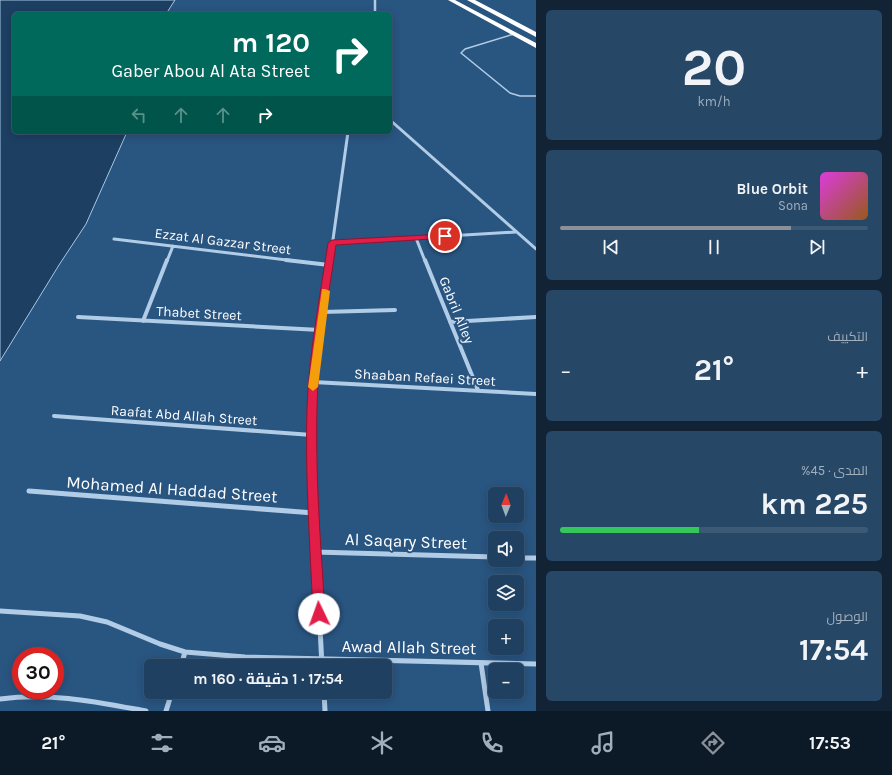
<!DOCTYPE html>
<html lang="ar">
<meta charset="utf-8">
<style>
:root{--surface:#1f4061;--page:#274767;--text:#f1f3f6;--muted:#a1afbd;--line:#3c5976;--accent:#8c9099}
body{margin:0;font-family:Karla,Cairo,sans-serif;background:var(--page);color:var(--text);direction:rtl;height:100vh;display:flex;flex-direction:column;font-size:15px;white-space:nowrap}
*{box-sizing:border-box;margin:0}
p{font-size:13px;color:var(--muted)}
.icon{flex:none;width:22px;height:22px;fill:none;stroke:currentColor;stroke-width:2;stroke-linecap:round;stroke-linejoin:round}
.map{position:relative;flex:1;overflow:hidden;direction:ltr}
.sheet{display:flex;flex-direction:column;gap:10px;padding:10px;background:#112335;width:356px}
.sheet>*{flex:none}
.banner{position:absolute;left:12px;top:12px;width:380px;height:122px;border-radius:6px;box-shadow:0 2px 10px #0003,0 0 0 1px var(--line);direction:rtl;background:#00695c;color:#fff;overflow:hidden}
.needle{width:26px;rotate:1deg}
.controls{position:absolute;left:488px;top:487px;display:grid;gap:8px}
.controls a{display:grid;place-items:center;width:36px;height:36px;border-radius:6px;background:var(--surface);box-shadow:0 2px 10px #0003,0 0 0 1px var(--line);font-size:20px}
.speed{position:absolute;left:12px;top:647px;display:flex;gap:8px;font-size:20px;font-weight:700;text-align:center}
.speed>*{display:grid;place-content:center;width:52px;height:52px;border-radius:50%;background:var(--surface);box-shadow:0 2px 10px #0003,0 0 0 1px var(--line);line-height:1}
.speed .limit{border:6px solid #d22;background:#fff;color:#111}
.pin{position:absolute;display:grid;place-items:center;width:34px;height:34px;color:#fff;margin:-17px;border:2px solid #fff;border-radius:50%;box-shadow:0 1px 4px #0007}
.me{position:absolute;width:44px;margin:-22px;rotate:357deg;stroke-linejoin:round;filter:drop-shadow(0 0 3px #0008)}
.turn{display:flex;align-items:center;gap:14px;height:84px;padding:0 16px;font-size:18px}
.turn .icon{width:52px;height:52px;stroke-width:2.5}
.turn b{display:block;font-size:28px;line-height:34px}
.lanes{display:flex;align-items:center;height:38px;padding:0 16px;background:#0003;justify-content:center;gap:20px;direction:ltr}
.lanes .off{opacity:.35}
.big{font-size:30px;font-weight:700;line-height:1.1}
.sheet .widget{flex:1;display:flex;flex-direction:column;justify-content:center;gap:6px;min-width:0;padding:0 14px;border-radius:6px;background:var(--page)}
.sheet .dial{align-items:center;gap:0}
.dial b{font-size:52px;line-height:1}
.song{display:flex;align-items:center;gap:12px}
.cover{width:48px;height:48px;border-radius:6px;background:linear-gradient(135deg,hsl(300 70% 55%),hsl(30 70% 35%))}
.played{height:4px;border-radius:2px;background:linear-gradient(90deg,var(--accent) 75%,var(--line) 75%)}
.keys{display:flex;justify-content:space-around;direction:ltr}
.heat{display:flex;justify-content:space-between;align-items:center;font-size:22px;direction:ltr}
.charge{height:6px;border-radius:3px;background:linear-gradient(90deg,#34c759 45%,var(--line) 0)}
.trip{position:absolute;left:144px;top:659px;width:248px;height:40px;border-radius:6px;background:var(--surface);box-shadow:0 2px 10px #0003,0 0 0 1px var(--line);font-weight:700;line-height:40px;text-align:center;direction:rtl}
.dock{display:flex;height:64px;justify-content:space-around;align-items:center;background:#0c1a27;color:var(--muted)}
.dock .icon{width:28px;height:28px}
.dock .active{color:var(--accent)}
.dock b{font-size:18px;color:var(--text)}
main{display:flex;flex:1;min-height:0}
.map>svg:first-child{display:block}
.water{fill:#1d3f62;stroke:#a6c8e6}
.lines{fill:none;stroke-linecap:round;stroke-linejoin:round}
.lane{stroke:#b1cce6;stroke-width:1.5}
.street-far3{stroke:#b1cce6;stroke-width:2.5}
.street-far2{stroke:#b1cce6;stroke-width:3}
.street-far1{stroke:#b1cce6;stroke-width:4}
.street{stroke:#b1cce6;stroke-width:5}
.highway{fill:#fff;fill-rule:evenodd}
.route{fill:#e11d48;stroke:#92132f}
.slow{fill:#f59e0b}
.labels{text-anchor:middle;stroke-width:4;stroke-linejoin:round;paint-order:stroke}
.street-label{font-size:14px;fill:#fff;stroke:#295581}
.near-street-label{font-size:17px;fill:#fff;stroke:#295581}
</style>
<main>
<section class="sheet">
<div class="widget dial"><b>20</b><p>km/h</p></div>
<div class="widget">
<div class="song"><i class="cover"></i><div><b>Blue Orbit</b><p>Sona</p></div></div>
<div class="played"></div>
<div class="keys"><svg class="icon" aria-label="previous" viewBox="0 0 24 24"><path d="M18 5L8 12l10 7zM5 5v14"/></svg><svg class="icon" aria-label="pause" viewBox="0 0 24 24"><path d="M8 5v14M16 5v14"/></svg><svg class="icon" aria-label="next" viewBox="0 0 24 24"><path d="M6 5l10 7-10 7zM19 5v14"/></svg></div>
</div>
<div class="widget"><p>التكييف</p>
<div class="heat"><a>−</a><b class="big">21°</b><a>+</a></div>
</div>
<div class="widget"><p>المدى · 45%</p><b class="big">225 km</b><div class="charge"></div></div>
<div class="widget"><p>الوصول</p><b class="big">17:54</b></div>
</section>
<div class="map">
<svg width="536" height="711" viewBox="0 0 536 711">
<rect width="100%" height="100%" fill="#295581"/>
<path class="water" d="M0,0h175l-9,14h-152v118h113l-41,92 -27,41 -59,96z"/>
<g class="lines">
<path class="lane" d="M514,34l-49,15 -4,4 49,40 10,3h16"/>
<path class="street-far3" d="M375,0v14"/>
<path class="street-far2" d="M390,120l146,129
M416,238l9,23
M114,239l181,22
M332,243l184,-11
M167,261l6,-15
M330,261l18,-129"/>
<path class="street-far1" d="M286,260l43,5
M425,260l53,130
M322,312l73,-2
M78,317l242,13
M143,321l24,-61
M450,322l86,-5
M313,382l223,12
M54,416l258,19
M314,455l-1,-73 17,-122"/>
<path class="street" d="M314,454v59l8,153
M29,491l285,22
M315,552l180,5
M517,558h19
M0,611l80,5 27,6 53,22 25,8 60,5 291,7
M481,663l7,48
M181,666l4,-14
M324,692l1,19
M0,699c50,-7 97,3 146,12
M166,711l6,-19"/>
<path class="highway" d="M448,0h7l81,43v5z
M467,0h8l61,32v5z"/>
</g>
<path class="route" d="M445,234l3,2 -1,2 -111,7c-8,54 -18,108 -19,162 -2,69 4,138 8,207l-2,4 -4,2 -4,-2 -2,-4c-3,-69 -8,-138 -6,-206 2,-56 13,-111 21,-165l4,-3z"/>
<path class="slow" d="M322,289h3l5,2 -12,96 -5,4 -5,-4z"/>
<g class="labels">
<g class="street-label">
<text transform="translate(223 241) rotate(7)" y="5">Ezzat Al Gazzar Street</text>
<text transform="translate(457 310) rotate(68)" y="5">Gabril Alley</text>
<text transform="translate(199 313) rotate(3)" y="5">Thabet Street</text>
<text transform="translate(425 377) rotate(3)" y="5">Shaaban Refaei Street</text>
<text transform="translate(184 415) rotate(4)" y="5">Raafat Abd Allah Street</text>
</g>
<g class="near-street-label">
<text transform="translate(172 489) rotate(4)" y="6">Mohamed Al Haddad Street</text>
<text transform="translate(406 541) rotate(2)" y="6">Al Saqary Street</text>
<text transform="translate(409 647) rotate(1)" y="6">Awad Allah Street</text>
</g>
</g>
</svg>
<div class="controls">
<a><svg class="needle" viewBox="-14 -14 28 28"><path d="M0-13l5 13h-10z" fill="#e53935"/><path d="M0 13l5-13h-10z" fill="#a1afbd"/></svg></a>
<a><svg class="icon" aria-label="sound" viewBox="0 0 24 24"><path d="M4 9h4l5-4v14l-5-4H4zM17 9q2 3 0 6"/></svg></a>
<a><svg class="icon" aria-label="layers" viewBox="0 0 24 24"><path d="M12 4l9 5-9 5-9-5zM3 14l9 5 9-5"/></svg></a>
<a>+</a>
<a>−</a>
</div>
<div class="speed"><div class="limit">30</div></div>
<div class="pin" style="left:445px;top:236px;background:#d93025"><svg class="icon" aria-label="arrive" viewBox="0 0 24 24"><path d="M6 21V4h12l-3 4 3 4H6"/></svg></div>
<svg class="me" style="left:319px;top:614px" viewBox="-20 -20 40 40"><circle r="19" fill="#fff"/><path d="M0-13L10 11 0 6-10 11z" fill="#e11d48"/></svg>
<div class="trip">17:54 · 1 دقيقة · 160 m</div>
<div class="banner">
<div class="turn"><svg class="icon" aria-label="right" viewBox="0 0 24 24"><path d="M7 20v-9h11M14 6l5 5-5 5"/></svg><div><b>120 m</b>Gaber Abou Al Ata Street</div></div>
<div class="lanes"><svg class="icon off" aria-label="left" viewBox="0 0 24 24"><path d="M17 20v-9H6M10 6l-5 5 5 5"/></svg><svg class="icon off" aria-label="ahead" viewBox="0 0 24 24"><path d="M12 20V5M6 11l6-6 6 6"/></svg><svg class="icon off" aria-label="ahead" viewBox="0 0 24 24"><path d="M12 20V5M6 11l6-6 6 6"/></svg><svg class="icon" aria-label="right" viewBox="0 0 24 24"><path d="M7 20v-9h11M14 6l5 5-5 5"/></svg></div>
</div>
</div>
</main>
<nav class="dock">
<b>17:53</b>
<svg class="icon active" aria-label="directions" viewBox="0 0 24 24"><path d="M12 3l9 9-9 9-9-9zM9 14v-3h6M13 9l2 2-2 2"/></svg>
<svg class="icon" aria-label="music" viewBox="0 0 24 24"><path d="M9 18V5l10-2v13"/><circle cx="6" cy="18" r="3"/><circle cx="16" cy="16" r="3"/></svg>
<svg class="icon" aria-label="phone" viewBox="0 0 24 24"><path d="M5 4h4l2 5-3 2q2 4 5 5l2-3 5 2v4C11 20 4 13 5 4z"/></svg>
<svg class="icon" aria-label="climate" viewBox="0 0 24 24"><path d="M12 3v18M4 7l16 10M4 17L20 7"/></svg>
<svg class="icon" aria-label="car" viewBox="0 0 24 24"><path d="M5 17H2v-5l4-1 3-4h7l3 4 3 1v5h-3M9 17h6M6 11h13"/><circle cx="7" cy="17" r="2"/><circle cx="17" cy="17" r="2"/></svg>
<svg class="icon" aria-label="filters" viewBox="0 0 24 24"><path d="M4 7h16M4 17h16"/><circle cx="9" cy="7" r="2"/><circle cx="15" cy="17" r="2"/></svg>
<b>21°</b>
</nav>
